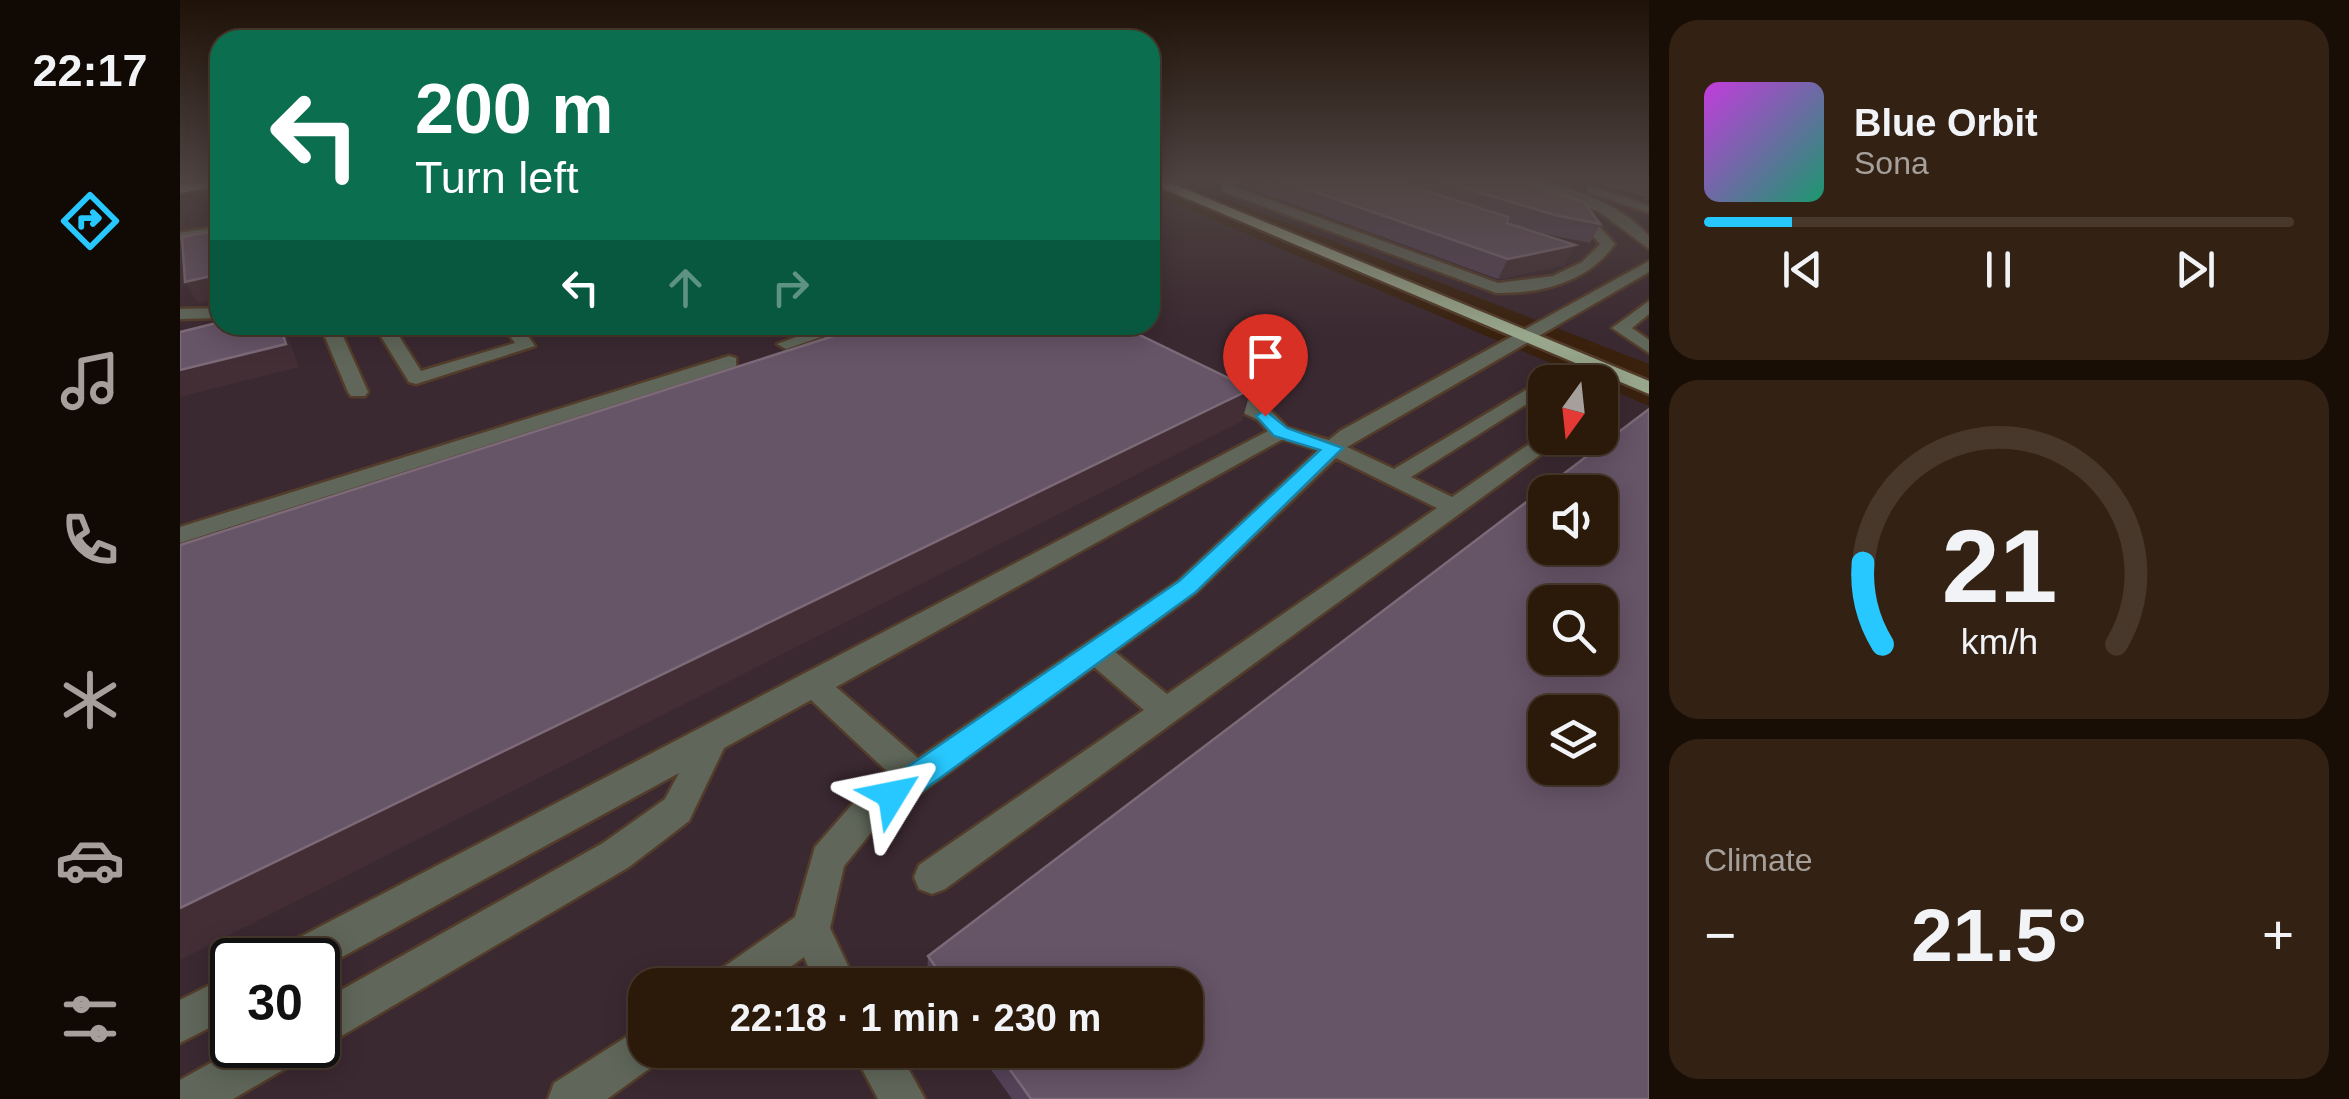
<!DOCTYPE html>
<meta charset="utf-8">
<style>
:root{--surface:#2b190a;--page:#332213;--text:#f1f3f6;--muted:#a6a09c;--line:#47382b;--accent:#27c8ff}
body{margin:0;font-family:Arial,sans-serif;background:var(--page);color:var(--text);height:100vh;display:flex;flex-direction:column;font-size:38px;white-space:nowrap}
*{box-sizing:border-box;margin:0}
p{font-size:32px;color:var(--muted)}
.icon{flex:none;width:55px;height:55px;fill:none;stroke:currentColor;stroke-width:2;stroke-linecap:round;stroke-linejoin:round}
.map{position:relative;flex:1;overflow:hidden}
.details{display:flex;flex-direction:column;gap:20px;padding:20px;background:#180e06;width:700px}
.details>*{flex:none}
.hud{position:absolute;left:30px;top:30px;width:950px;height:305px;border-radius:30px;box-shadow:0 5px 25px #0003,0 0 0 2px var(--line);background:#0b6e4f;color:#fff;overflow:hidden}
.needle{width:65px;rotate:195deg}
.controls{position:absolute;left:1348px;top:365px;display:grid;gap:20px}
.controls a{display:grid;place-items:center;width:90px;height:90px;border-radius:20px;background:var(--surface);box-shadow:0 5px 25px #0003,0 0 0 2px var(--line);font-size:50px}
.speed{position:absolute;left:30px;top:938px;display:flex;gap:20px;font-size:50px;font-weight:700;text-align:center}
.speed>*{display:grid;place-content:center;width:130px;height:130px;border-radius:50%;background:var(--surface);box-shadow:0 5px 25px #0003,0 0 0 2px var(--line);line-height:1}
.speed .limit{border:5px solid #111;border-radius:15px;background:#fff;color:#111}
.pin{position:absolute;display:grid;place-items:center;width:85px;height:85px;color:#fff;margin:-102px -42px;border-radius:50% 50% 50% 0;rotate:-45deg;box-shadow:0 0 10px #0007}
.pin .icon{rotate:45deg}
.me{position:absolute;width:110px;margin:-55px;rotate:55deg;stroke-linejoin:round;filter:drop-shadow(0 0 8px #0008)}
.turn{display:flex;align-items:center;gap:35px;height:210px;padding:0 40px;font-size:45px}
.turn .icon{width:130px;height:130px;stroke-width:2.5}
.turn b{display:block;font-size:70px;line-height:85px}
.lanes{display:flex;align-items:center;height:95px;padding:0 40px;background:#0003;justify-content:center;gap:50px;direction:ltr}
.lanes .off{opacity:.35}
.big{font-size:75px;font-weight:600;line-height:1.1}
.details .widget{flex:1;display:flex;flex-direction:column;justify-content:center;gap:15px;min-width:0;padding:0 35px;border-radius:30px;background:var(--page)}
.details .dial{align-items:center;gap:0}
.dial svg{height:260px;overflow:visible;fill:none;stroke:var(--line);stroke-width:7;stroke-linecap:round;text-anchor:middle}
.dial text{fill:var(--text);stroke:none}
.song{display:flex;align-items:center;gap:30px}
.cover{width:120px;height:120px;border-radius:15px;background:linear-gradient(135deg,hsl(290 70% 55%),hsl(160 70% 35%))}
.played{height:10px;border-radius:5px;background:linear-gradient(90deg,var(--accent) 15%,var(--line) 15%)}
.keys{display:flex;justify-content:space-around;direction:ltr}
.heat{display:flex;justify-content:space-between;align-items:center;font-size:55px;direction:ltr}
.trip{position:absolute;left:448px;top:968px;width:575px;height:100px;border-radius:30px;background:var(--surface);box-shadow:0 5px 25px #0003,0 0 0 2px var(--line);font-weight:600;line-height:100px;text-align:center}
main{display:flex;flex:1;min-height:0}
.tabs{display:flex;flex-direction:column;width:180px;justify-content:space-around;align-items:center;background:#110a04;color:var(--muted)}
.tabs .icon{width:70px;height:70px}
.tabs .on{color:var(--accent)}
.tabs b{font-size:45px;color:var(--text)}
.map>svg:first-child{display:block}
.industrial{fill:#3b2931;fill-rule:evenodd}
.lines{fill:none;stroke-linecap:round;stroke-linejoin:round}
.minor-casing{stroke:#533c2a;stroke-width:5}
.major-casing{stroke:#533c2a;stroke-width:5}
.minor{fill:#60675a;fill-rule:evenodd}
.major{fill:#98a68b;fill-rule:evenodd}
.wall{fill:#554359;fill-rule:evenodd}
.shaded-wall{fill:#432e36}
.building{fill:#665467;stroke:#7c6a78;stroke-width:2.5;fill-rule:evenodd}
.route{fill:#27c8ff;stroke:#1982a6;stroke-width:2.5}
</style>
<main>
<nav class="tabs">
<b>22:17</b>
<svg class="icon on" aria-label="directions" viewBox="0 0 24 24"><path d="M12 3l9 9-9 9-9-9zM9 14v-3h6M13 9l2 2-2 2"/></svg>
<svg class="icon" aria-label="music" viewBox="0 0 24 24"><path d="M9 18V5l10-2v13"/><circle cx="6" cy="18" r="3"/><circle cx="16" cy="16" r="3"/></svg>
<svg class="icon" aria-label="phone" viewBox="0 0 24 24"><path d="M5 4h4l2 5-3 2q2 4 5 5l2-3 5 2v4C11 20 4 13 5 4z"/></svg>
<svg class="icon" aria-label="climate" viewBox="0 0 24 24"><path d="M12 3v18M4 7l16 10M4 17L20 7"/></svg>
<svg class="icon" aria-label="car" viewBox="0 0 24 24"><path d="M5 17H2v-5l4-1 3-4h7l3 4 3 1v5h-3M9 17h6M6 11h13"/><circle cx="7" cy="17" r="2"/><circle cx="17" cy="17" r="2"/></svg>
<svg class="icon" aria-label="filters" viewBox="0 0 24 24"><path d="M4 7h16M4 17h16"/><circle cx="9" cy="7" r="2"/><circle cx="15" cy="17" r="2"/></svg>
</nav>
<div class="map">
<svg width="1469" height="1099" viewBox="0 0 1469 1099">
<rect width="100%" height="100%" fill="#39210e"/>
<path class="industrial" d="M0,179h40v146h930v-132l445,189h-50v56h55v-53l49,21v693h-1469zM1365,492h55v56h-55zM1365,602h55v56h-55zM1365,712h55v56h-55zM52,960h86v85h-86zM465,985h540v65h-540z
M1043,179h426v185l-454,-177z"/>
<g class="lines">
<g class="minor-casing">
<path id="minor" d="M993,179h20l-28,10 -6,-4z
M1041,179h19l-8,7 266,97 55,-7 29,-14 18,-18 -24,-26 -9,-4v-6l19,4 29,32c-27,38 -74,50 -119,49l-274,-102z
M1327,179c48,0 110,21 142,57v13l-49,-37z
M1408,186l61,19v8l-61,-21z
M40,226v8l-40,7v-8z
M1469,261v11l-302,175 47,22 137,-82 14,4v13l-12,-4 -122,77 41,20 92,-63 1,4h16l-3,4 -613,447 -13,5 -13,-5 -5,-12 5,-12 225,-155 -50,-43 -215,156 -35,43 -14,62 27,57h-41l-12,-28 -38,28h-54l6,-14 77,-54 20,-70 40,-46 37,-25 -81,-76 -87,48 -35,73 -60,46 -296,174 -15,6 -4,-2h4v-42l285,-160 62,-44 14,-26 -361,197v-10h-41l6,-14 985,-515 -10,-11 -47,-23v-8h14l47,23 16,16 41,12 11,-9zM1103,439l35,11 -140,131 -260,177 -82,-71zM1156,458l101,50 -270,186 -52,-42 81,-59z
M1469,301v13l-17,14 17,12v13l-37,-25z
M40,308v10l-40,1v-10z
M140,325h18l30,67 -3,4h-14l-3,-4z
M194,325h18l29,46 94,-28 -13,-18h18l15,21 -119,38 -7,-2z
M649,325h27l-70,24 -9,-5z
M549,356l7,2v8l-556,177v-16z
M52,974v42l-52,27v-43z
M465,1025v25h20l-5,11 -53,38h-59l6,-16z
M63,1045h63l-6,15 -67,39h-53v-19z
M672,1050h46l27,49h-47z"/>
</g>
<g class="major-casing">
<path id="major" d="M40,179v7l-40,7v-8z
M970,179h11l488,202v13l-499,-211z"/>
</g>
<use href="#minor" class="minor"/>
<use href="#major" class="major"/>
</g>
<path class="wall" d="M1067,179h265l88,45 -10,19 -45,-9 -38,-12 58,43 -67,14 -253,-92z
M1404,179h65v22l-5,-1 2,-3z
M1469,409v690h-637l-35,-49h208v-65h-254l-4,-6 1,-23zM1365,492h55v56h-55zM1365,602h55v56h-55zM1365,712h55v56h-55z"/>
<path class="shaded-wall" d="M1395,245l-10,20 -67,14 10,-20z
M40,274v24l-22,5 -13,-21z
M100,325h2l4,6 13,36 -119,30v-27z
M218,325h44l-39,10z
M1071,389l-9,32 -1062,539v-52z"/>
<path class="building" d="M35,179h5v21z
M1098,179h111l119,38 -1,6 68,22 -67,14z
M1254,179h78l72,23 16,22 -45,-9z
M40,230v44l-35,8 -3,-45z
M40,322v3h60l6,19 -106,26v-38z
M688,325h251l132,64 -1071,519v-363z
M1469,409v690h-618l-35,-49h189v-65h-237l-20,-29zM1365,492h55v56h-55zM1365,602h55v56h-55zM1365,712h55v56h-55z"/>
<linearGradient id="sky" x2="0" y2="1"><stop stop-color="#1f1208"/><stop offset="0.54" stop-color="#4e4341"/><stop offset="1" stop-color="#4e4341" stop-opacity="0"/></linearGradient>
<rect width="1469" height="333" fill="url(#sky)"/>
<path class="route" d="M1085,410l22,18 56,20 -147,144 -293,213 -11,3 -11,-3 -4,-10 4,-10 298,-204 141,-131 -46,-14 -18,-20z"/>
</svg>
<div class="controls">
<a><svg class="needle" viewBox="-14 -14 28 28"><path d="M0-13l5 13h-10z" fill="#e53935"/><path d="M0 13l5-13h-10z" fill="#a6a09c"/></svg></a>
<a><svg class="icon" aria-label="sound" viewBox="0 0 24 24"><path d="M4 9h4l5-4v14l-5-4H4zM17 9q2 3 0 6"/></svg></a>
<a><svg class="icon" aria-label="search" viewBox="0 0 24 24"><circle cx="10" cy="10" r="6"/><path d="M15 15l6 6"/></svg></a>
<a><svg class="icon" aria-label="layers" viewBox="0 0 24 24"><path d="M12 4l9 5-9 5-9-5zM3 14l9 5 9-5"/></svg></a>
</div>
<div class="speed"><div class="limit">30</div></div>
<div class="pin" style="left:1085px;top:416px;background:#d93025"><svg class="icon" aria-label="arrive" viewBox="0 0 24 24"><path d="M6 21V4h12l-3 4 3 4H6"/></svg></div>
<svg class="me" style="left:712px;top:795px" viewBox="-20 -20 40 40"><path d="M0-17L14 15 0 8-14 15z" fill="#27c8ff" stroke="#fff" stroke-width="4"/></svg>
<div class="trip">22:18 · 1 min · 230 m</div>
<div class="hud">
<div class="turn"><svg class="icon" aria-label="left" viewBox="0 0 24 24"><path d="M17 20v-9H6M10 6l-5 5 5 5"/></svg><div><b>200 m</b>Turn left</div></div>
<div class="lanes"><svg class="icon" aria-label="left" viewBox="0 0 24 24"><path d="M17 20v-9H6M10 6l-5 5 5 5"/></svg><svg class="icon off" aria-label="ahead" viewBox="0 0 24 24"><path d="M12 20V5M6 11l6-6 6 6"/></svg><svg class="icon off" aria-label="right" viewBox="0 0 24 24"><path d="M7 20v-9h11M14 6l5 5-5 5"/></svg></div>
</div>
</div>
<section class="details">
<div class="widget">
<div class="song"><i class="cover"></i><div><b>Blue Orbit</b><p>Sona</p></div></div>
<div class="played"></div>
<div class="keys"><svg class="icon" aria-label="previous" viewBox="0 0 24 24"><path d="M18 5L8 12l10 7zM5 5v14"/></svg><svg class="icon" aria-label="pause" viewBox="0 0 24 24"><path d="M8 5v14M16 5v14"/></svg><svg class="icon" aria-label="next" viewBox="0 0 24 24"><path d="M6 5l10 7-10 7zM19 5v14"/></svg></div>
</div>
<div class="widget dial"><svg viewBox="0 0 100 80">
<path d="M14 69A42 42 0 1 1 86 69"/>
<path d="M14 69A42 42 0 0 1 8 44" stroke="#27c8ff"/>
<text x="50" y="56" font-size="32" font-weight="700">21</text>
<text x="50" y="72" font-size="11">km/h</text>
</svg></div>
<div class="widget"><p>Climate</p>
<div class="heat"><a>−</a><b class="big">21.5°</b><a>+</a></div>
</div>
</section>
</main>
